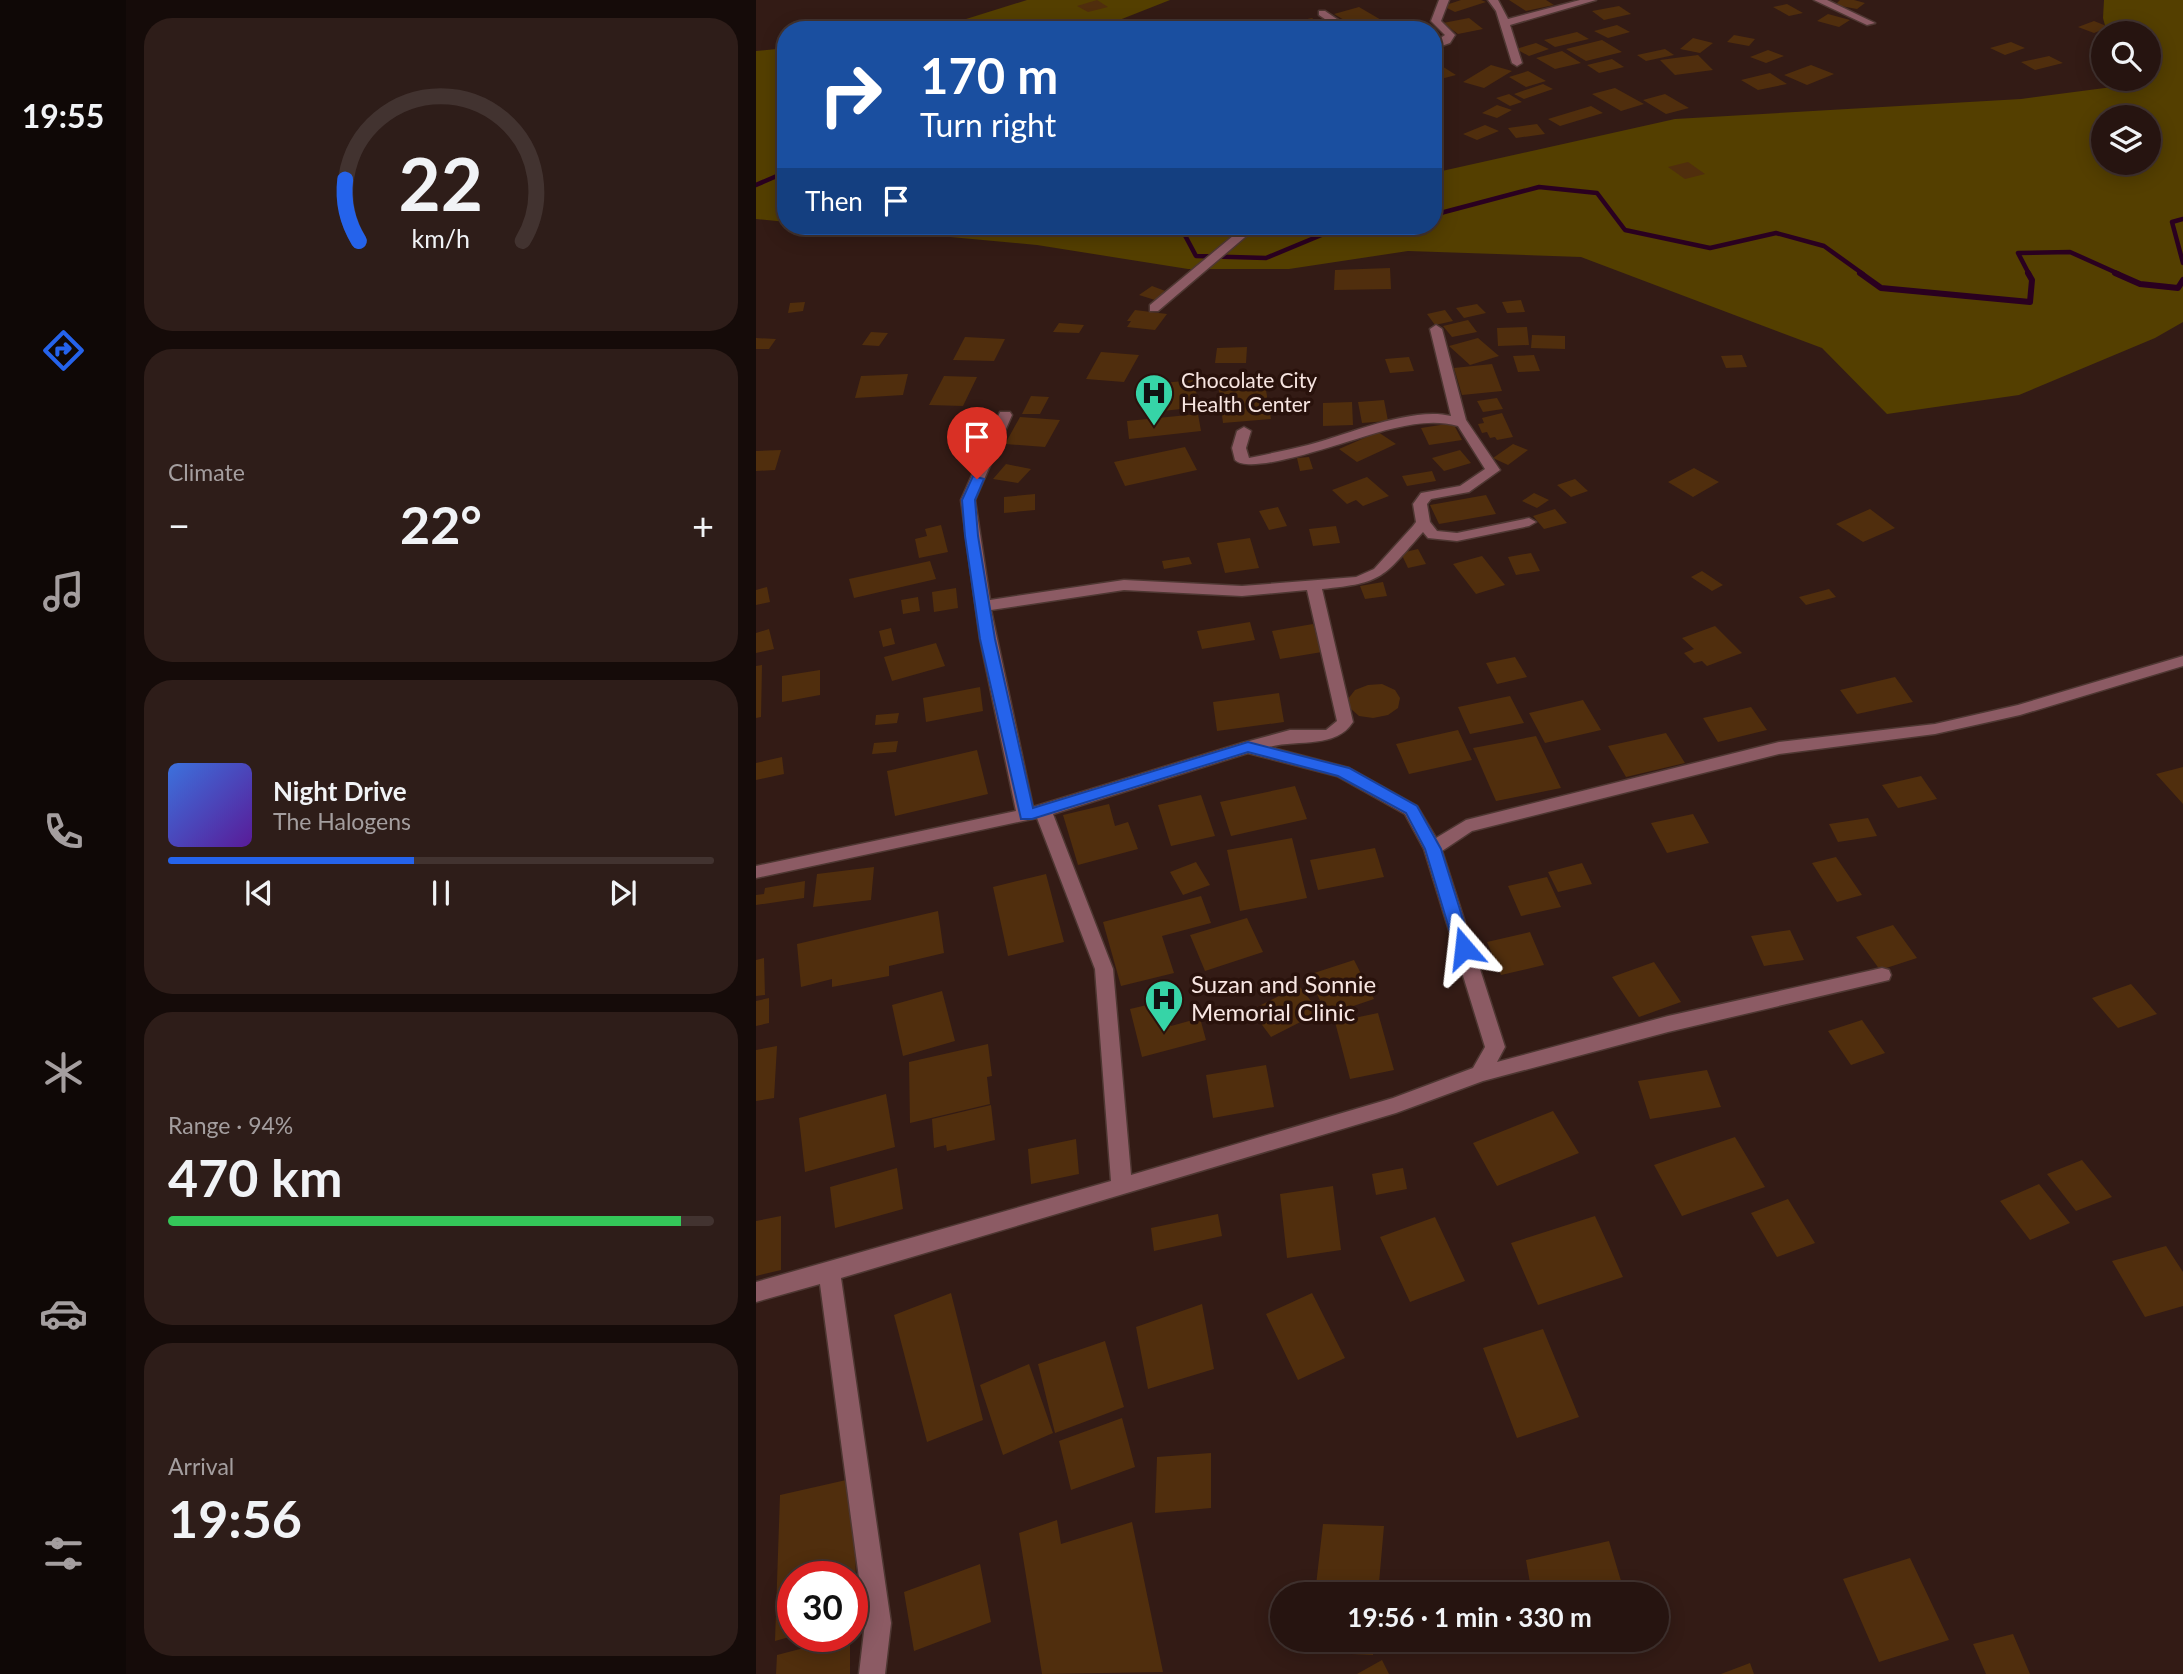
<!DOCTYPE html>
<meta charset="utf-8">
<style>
:root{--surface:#261410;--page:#2e1d19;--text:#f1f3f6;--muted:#a49e9f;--line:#423330;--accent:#2563eb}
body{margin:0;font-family:Lato,sans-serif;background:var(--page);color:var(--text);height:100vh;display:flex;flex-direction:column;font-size:26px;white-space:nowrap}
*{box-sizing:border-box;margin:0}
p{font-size:23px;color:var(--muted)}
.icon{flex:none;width:38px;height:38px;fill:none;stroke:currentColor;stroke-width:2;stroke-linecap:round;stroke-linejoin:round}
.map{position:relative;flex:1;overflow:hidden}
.details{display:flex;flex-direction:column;gap:18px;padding:18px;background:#150b09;width:630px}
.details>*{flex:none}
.top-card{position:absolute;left:21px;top:21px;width:665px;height:214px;border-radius:28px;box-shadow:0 4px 18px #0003,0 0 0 2px var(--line);background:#1a4fa0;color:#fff;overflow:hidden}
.buttons{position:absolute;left:1335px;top:21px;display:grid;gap:14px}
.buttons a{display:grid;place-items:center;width:70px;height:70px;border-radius:50%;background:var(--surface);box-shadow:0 4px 18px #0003,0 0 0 2px var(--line);font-size:35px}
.speed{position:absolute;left:21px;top:1561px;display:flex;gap:14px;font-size:35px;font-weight:700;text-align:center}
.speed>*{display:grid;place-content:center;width:91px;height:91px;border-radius:50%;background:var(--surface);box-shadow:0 4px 18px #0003,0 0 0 2px var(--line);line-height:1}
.speed .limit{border:10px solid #d22;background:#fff;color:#111}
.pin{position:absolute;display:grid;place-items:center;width:60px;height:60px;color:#fff;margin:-72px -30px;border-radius:50% 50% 50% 0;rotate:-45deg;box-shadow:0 0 7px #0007}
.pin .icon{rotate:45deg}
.me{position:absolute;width:77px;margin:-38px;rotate:343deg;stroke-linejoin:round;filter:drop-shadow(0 0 5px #0008)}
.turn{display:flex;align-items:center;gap:24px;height:147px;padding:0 28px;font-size:32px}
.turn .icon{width:91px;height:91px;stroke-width:2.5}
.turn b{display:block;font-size:49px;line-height:60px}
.then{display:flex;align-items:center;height:66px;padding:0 28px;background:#0003;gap:14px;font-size:26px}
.big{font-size:52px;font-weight:700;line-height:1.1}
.details .widget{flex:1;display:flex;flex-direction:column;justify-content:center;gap:10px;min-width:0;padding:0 24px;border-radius:28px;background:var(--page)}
.details .dial{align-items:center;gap:0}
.dial svg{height:182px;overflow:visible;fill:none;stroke:var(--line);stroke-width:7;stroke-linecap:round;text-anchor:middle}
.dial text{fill:var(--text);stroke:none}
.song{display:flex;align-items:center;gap:21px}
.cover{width:84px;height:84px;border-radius:10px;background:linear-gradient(135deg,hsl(220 70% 55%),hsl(270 70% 35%))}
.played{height:7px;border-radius:4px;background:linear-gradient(90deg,var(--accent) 45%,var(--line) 45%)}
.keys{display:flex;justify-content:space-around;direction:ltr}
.heat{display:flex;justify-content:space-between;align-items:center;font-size:38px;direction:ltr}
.charge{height:10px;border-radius:5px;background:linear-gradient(90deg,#34c759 94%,var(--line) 0)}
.trip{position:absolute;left:514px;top:1582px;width:399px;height:70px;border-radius:35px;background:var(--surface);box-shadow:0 4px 18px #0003,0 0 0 2px var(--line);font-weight:700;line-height:70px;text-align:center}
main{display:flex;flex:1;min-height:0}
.tab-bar{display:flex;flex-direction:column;width:126px;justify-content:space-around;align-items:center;background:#0f0806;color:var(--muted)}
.tab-bar .icon{width:49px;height:49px}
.tab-bar .active{color:var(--accent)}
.tab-bar b{font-size:32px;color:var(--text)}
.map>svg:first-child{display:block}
.green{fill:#543f00;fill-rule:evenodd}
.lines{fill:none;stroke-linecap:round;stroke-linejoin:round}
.stream-far1{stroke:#2a0020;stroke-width:4.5}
.stream{stroke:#2a0020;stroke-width:6}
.building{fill:#502e0d}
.minor-casing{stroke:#4e3732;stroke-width:3}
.minor{fill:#8c5b64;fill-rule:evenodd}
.route{fill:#2563eb;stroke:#184099;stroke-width:2}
.labels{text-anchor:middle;stroke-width:7;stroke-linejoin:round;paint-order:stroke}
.far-poi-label{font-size:21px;fill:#f7e5e1;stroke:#29120c;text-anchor:start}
.poi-label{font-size:24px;fill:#f7e5e1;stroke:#29120c;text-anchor:start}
</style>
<main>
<nav class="tab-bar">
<b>19:55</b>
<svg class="icon active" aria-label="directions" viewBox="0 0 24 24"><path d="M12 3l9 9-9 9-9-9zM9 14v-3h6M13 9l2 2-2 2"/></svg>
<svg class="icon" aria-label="music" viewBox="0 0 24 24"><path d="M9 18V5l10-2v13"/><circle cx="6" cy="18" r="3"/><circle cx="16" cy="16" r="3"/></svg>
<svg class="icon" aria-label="phone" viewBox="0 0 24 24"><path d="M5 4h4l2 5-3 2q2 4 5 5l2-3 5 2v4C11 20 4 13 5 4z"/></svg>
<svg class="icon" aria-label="climate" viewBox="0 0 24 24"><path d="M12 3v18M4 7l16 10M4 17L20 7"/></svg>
<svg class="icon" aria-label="car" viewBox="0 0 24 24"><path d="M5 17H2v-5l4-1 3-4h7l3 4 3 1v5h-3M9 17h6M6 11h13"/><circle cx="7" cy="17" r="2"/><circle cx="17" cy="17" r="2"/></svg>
<svg class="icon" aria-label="filters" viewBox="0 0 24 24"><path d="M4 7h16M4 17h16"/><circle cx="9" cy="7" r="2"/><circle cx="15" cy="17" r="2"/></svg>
</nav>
<section class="details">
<div class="widget dial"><svg viewBox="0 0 100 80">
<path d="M14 69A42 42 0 1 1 86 69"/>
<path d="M14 69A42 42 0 0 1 8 42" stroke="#2563eb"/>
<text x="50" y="56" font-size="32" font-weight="700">22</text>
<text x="50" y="72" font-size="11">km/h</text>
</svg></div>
<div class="widget"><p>Climate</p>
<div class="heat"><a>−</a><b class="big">22°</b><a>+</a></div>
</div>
<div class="widget">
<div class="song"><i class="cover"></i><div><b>Night Drive</b><p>The Halogens</p></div></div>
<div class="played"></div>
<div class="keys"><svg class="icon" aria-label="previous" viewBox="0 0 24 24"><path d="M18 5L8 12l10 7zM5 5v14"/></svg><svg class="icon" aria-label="pause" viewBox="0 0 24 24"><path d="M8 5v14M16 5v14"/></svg><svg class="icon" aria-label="next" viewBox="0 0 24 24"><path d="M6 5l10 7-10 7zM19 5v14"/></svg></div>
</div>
<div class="widget"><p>Range · 94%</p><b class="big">470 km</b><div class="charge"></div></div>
<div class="widget"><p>Arrival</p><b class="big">19:56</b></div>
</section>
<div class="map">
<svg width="1427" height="1674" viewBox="0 0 1427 1674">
<rect width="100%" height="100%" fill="#331b15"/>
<path class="green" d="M271,0h143l-76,30h-163z
M1348,0h79v322l-28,16 -136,57 -132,19 -65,-66 -241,-91 -173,-6 -119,18h-101l-151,-24 -206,-19h602v-53l242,-54 346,-20 99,-13 -2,-7h31v-46h-42l-4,-15zM1348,117h45v46h-45z
M30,48v174l-30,-3v-168z"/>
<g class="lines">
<path class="stream-far1" d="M0,185l30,-13
M677,215l106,-28 58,6 28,37 85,18 66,-15 48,13 39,28
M1427,219l-11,3 11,41
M424,226l16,30 70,2 77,-32
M1273,274l-11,-21 52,-1 49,22"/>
<path class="stream" d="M1104,273l21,15 149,14 2,-22 -4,-7
M1359,273l25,11 38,4 5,-8"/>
</g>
<path class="building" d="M341,0l11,7 -20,5 -11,-6z
M705,0h20l5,2 -31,10 -12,-6z
M753,0h37l8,5 -28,6z
M1084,0h14l11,3 -8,6 -22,-4z
M1031,4l16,9 -14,3 -16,-9z
M863,6l12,8 -27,6 -12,-9z
M603,7l29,17 -27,6 -27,-16z
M1072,14l22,6 -11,7 -22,-6z
M556,18l9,7 -14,3 -9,-7z
M713,18l14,11 -25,5 -15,-11z
M1338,21l15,6 -15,6 -16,-6z
M861,25l13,7 -22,6 -14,-7z
M821,32l12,7 -34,8 -11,-7z
M978,35l21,4 -6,7 -22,-4z
M937,38l20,5 -13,10 -20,-4z
M846,40l20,12 -36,9 -20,-12z
M1255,42l14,6 -20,7 -15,-7z
M780,43l13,6 -20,7 -13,-7z
M909,49l9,6 -28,6 -9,-6z
M1012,50l16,6 -18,7 -16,-6z
M806,51l19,12 -26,6 -19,-11z
M942,55l15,15 -38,5 -15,-15z
M1293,56l14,7 -28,7 -14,-8z
M856,59l12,8 -25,6 -12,-8z
M681,63l19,12 -23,6v-17z
M735,65l21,6 -28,17 -21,-6z
M1055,65l23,9 -27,11 -23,-10z
M772,71l18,10 -20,6 -17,-10z
M1014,73l17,11 -29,6 -17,-10z
M787,84l10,5 -29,10 -10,-5z
M859,88l29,16 -23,7 -29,-17z
M753,94l13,8 -12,4 -14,-8z
M909,94l24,14 -23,6 -23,-14z
M741,105l15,5 -15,8 -15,-5z
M835,106l12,7 -43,13 -12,-7z
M781,124l8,10 -29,4 -8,-10z
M729,125l14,6 -22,9 -14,-6z
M932,162l17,12 -20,5 -17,-12z
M634,268l1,21 -57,1 1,-20z
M396,286l16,6 -13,8 -16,-5z
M765,300l4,12 -18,1 -5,-11z
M49,302l-2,9 -15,2 2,-10z
M721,304l9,9 -22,5 -8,-10z
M379,310l32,4 -12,16 -28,-3 4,-6h-4z
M689,310l8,11 -18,4 -8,-11z
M712,320l9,12 -25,5 -9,-11z
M303,323l25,2 -5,8 -26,-1z
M771,327l2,18 -31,1 -1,-18z
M115,332l17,1 -9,13 -17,-1z
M776,335l33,1v13l-34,-1z
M209,337l40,2 -11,22 -41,-1z
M0,338l20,1 -7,10h-13z
M722,338l21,18 -29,9 -21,-19z
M491,347l-1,16h-31l2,-15z
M345,352l38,3 -15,27 -38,-3z
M778,355l6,16 -22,1 -5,-16z
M986,355l5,12 -21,1 -5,-12z
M653,357l5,14 -24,2 -5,-14z
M736,364l10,27 -40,4 -8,-27z
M152,374l-5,21 -48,3 6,-22z
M188,376l33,1 -14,29 -34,-1z
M508,379l7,40 -48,4 -5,-39z
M438,380l5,27 -54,6 -3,-28z
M275,396l18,1 -9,17h-18z
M741,398l6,11 -20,3 -6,-11z
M628,400l4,21 -26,2 -4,-21z
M596,402l1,23 -30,1v-23z
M746,413l11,24 -16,3 -2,-3 -5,1 -3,-6 -5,1 -4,-9 6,-1 -2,-5z
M442,414l3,17 -72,8 -2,-18z
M264,417l40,3 -15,27 -40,-3z
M697,423l9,17 -33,5 -8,-17z
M622,432l18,12 -39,18 -18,-13z
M757,444l15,6 -20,15 -15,-7z
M429,447l12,23 -72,16 -11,-24z
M25,450l-6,20 -19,1v-20z
M704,450l11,13 -27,8 -12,-13z
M553,457l4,12 -13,2 -3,-13z
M250,464l25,5 -13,14 -25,-4z
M938,468l25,14 -26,15 -25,-15z
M676,471l4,10 -29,5 -5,-10z
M611,477l22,19 -26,10 -7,-6 -9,4 -15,-14z
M819,479l13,12 -17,6 -14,-12z
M778,493l15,7 -12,8 -15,-7z
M279,494v16l-31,3v-16z
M730,495l10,19 -57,10 -9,-19z
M522,507l9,19 -18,4 -10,-19z
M799,509l12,14 -23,6 -11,-13z
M1114,509l25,19 -32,14 -27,-18z
M185,525l7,27 -29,6 -4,-19 12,-3 -2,-7z
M580,526l4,17 -27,3 -4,-17z
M494,538l9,30 -34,5 -8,-30z
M662,549l8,15 -18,4 -7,-15z
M775,553l9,18 -24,4 -8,-18z
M726,556l23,29 -29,9 -23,-30z
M433,557l3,7 -28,5 -2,-8z
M174,561l6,18 -82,19 -5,-19z
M946,571l21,14 -11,6 -21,-14z
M627,582l4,14 -22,3 -5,-13z
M11,587l3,15 -14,3v-15z
M200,588l2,20 -24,4 -2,-20z
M1073,589l7,8 -30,8 -7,-8z
M162,597l2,14 -17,3 -2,-14z
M494,622l5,18 -53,9 -5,-18z
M557,624l9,28 -42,7 -8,-28z
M959,626l27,27 -35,13 -5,-5 -8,2 -10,-10 10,-4 -12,-11z
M135,628l4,16 -12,3 -4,-16z
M13,629l5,20 -18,4v-20z
M180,643l9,23 -53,15 -8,-24z
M759,657l12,20 -30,7 -11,-21z
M6,665l-1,52 -5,1v-52z
M64,670v25l-38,7v-26z
M1139,677l18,25 -56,12 -17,-24z
M626,684l13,6 5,8 -2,10 -10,7 -15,3 -14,-2 -9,-8 -2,-9 7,-9 13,-5z
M224,687l3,24 -57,11 -3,-24z
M523,693l5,29 -67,9 -4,-29z
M754,696l14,27 -54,11 -12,-27z
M827,700l18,30 -56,13 -16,-30z
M995,707l16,23 -49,12 -15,-24z
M143,713l-2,10 -22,2 1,-10z
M702,730l14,30 -63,14 -13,-30z
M910,733l19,30 -59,14 -18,-31z
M780,736l25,52 -65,13 -23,-53z
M142,741l-2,11 -24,2 2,-11z
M221,750l11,44 -93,22 -8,-45z
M26,757l2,17 -28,6v-17z
M1427,767v37l-27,-30z
M1165,776l16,23 -39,9 -16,-23z
M539,786l12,33 -76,17 -11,-34z
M445,795l14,41 -44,10 -13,-41z
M353,804l6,22 13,-4 10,27 -60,16 -15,-50z
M937,814l16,29 -42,10 -16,-30z
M1112,818l9,18 -39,6 -9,-18z
M536,838l15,60 -67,13 -13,-61z
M619,848l9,29 -66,13 -8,-30z
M1080,857l26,38 -25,7 -25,-39z
M440,862l14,23 -27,10 -13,-23z
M826,863l10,21 -34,8 -10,-20z
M118,867l-3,33 -58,7 4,-33z
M290,874l18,68 -56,14 -15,-69z
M791,877l14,30 -40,9 -13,-30z
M49,881l-1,17 -48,7v-10l8,-1 1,-6z
M445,896l10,27 -49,13 12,37 -53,13 -18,-64z
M182,911l6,42 -55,13v10l-57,11v-8l-31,8 -4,-43z
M491,918l16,34 -58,19 -15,-36z
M1137,925l24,33 -37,12 -24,-33z
M1034,930l14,30 -40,6 -13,-30z
M774,932l14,33 -43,10 -14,-33z
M8,958l1,37 -9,1v-36z
M598,960l20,39 -47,16 -19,-40z
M898,962l27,40 -42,15 -27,-40z
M1375,984l26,30 -39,14 -26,-30z
M543,986l21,26 -49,25 -20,-27z
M186,991l13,50 -52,15 -11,-51z
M13,998v25l-13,3v-25z
M408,1001l7,25 29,-8 6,22 -64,17 -12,-48z
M622,1013l16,57 -44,9 -15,-57z
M1106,1020l23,33 -34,12 -23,-34z
M232,1044l4,32 -5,1 3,27 -80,19 -1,-61z
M21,1046l-3,52 -18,3v-51z
M510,1065l8,42 -61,11 -7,-43z
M951,1070l14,37 -71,12 -12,-38z
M130,1094l9,53 -90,25 -6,-54z
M235,1105l4,35 -48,11 -1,-6 -12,3 -2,-29z
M797,1111l26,42 -82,33 -24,-43z
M979,1137l30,50 -83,29 -28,-51z
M320,1139l3,35 -48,10 -3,-35z
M1326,1160l30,37 -36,14 -29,-37z
M141,1168l6,41 -68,19 -5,-41z
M647,1168l4,21 -31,6 -4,-21z
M1283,1184l31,39 -40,17 -30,-39z
M577,1186l8,64 -54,8 -7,-64z
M1032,1199l27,44 -38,14 -26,-44z
M462,1214l4,22 -68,15 -3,-23z
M25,1216v54l-25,6v-55z
M839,1216l28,61 -85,28 -27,-62z
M679,1217l30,64 -55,21 -30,-65z
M1410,1246l17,26v34l-38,11 -33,-56z
M195,1293l32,127 -56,22 -33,-127z
M556,1293l33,65 -47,22 -32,-66z
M446,1304l12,65 -66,20 -12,-62z
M787,1329l36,88 -62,21 -34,-90z
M349,1341l19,66 -69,26 -17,-69z
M273,1364l24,69 -50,22 -23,-70z
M366,1418l13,49 -64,23 -12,-49z
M455,1453v55l-56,5 2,-56z
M99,1478l1,143 -4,1v-45h-59v59l-18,5 5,-146z
M301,1520l4,24 71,-22 31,150 -121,2 -23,-141z
M567,1524l61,2 -6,68h-63z
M853,1541l16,53h-93l-6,-34z
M1154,1558l39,82 -70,22 -36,-83z
M224,1564l11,58 -77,29 -10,-59z
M1257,1634l17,40h-44l-13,-30z
M94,1636v38h-74l1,-19z
M553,1640h65l-1,15 -65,-3z
M626,1660l7,14h-32z
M994,1663l4,11h-33z"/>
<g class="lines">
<g class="minor-casing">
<path id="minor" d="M683,0h10l-8,21 14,14 -5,8 -17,6v-6l12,-8 -14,-14z
M732,0h10l10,19 72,-19h16l-86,25 12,38 -5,3 -5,-3 -16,-52z
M1058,0h13l48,23 -8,2z
M563,11h6l28,19h-12l-22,-15z
M489,226h13l-100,85h-8v-6z
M680,325l6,4 24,91 34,50 -31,22 -38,7 -4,5 3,18 7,9 20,2 72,-15 7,4 -7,4 -72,15 -29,-3 -5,-6c-40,45 -39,51 -101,57l31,133c-17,27 -54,17 -84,25l80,21 68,38 19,32 30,-18 313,-78 156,-18 83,-19 165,-49v10l-163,49 -85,19 -156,20 -307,77 -30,20 63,196 -8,15 171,-46 214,-48 7,2 2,5 -2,5 -221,52 -185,49 -87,32 -555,165 50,345 -6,51h-26l6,-51 -45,-339 -64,18v-20l355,-101 -16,-212 -58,-151 -281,60v-12l260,-55 -36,-172 -19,-139 39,-88h10l2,3 -37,85 15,100 134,-20 118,6 114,-9 18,-8 39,-43 3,-4 -3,-18 8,-11 39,-7 25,-17 -27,-43c-21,-6 -42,-3 -63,2 -29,5 -141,50 -160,32l-3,-12 5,-17 7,-4 7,4 -5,17 3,10c19,-4 39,-8 59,-13 39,-10 104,-39 143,-29l-21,-87zM368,590l118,6 65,-6 30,131 -11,9h-36l-48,13 -209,64 -42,-197zM492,753l89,23 68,38 19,35 61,198 -12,21 -80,30 -262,77 -18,-206 -60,-155z"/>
</g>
<use href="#minor" class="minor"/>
</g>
<path class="route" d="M217,476l11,3 -9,21 3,36 17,103 38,169 215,-66 101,26 68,38 24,43 31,99 -2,5 -6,2 -9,-7 -30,-99 -19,-36 -68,-37 -90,-24 -216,67h-11l-41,-180 -15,-103 -3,-36z"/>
<defs>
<g id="hospital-pin" transform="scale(2.0125)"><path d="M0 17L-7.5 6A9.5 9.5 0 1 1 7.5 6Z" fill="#36d4a7" stroke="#29120c"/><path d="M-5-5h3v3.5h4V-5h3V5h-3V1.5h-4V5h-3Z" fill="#111"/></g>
</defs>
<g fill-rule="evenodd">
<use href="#hospital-pin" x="398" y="393"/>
<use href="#hospital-pin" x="408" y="999"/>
</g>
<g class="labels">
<g class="far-poi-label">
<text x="425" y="388">Chocolate City<tspan x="425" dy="24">Health Center</tspan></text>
</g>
<g class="poi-label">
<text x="435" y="993">Suzan and Sonnie<tspan x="435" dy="28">Memorial Clinic</tspan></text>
</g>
</g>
</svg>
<div class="buttons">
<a><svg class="icon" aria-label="search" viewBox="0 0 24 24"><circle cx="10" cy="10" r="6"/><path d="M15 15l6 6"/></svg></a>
<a><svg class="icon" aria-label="layers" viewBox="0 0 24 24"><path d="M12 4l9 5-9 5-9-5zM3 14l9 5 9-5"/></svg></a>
</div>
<div class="speed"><div class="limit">30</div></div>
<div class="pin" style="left:221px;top:479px;background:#d93025"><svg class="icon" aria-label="arrive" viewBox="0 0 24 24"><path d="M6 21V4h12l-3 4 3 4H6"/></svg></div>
<svg class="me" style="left:708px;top:948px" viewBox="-20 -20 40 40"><path d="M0-17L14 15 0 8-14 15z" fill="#2563eb" stroke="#fff" stroke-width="4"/></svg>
<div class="trip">19:56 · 1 min · 330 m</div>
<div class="top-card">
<div class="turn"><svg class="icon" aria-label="right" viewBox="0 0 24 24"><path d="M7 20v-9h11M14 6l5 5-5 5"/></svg><div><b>170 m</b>Turn right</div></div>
<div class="then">Then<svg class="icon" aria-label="arrive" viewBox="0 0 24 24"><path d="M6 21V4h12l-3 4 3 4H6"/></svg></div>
</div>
</div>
</main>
